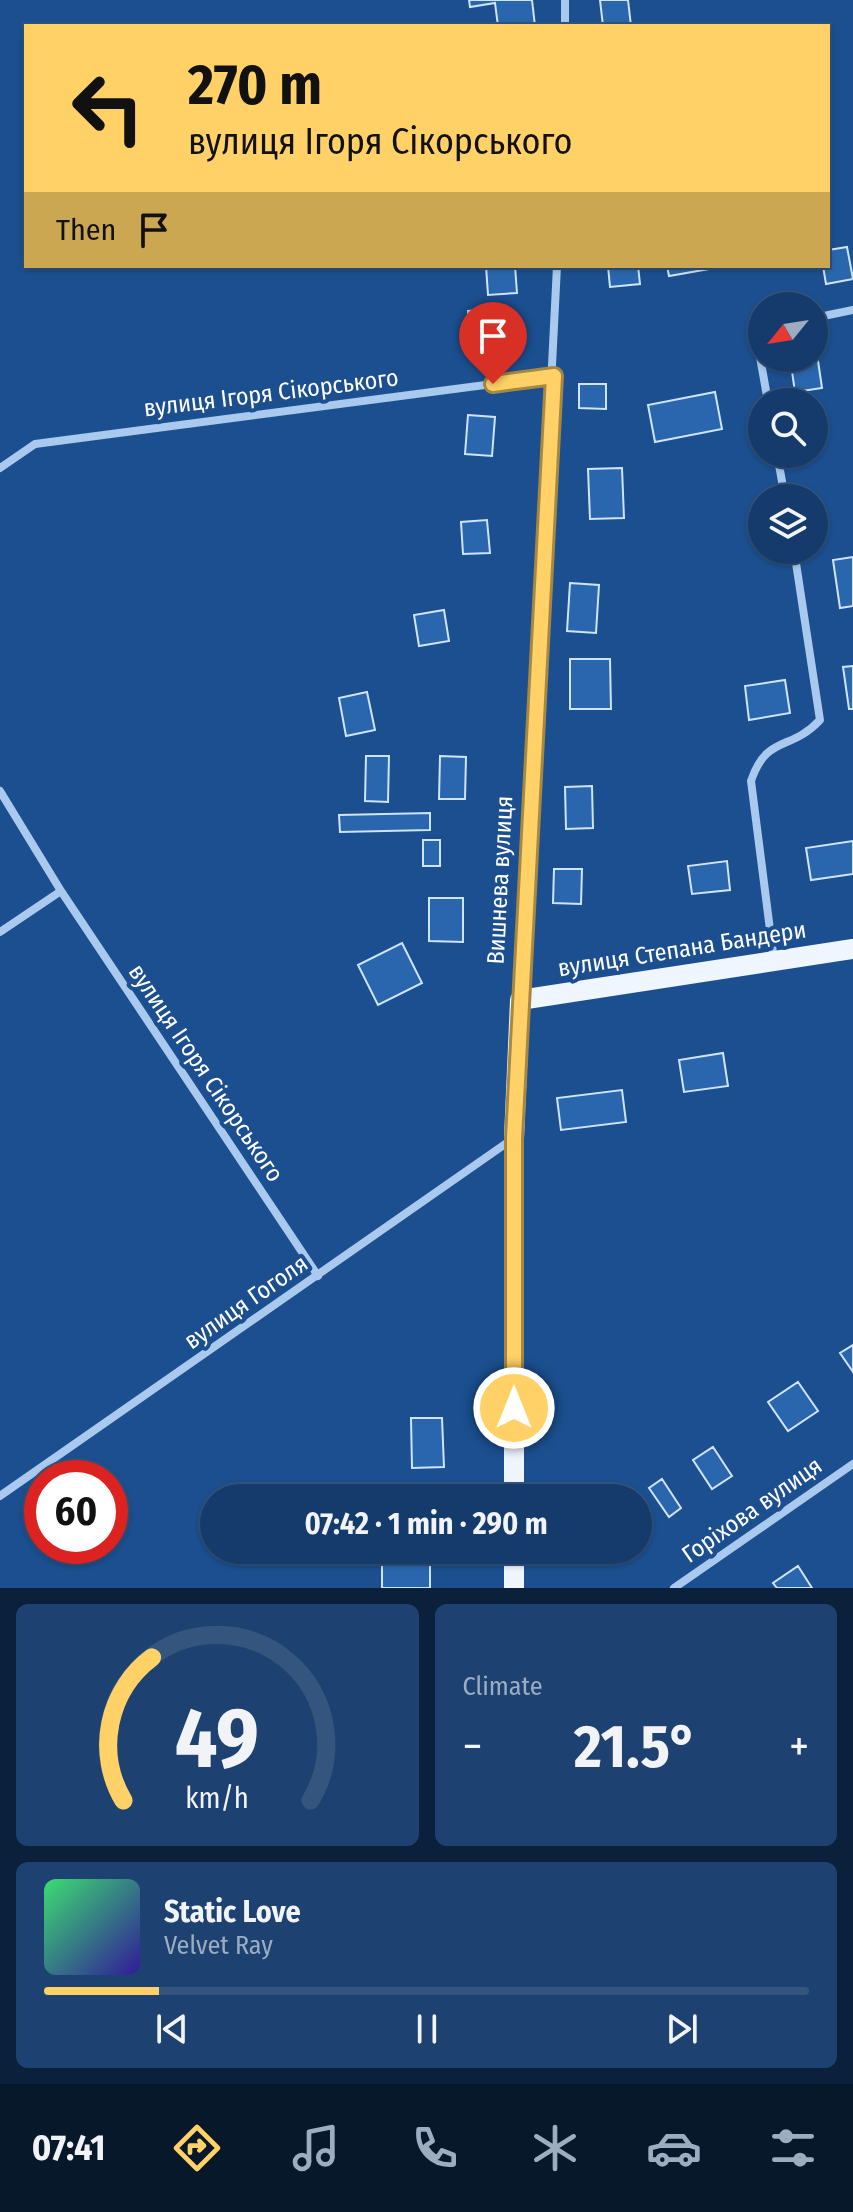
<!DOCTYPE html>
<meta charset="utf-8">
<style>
:root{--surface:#143b6b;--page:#1d4271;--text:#f1f3f6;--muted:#9dadc1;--line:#33557e;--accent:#ffd166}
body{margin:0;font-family:"Fira Sans Condensed",sans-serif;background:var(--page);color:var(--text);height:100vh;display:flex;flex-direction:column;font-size:30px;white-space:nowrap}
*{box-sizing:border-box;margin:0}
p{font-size:26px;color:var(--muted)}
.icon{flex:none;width:44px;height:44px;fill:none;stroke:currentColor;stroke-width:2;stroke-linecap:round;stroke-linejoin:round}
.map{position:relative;height:1588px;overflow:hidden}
.drawer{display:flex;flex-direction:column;gap:16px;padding:16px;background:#0b203b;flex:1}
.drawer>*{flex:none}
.top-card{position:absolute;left:24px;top:24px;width:806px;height:244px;border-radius:0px;box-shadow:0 2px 6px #0004,0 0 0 2px var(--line);background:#ffd166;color:#111;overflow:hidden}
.needle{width:52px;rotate:240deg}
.buttons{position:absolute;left:748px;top:292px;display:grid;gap:16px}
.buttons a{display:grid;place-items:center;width:80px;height:80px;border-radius:50%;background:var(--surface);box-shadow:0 2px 6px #0004,0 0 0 2px var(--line);font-size:40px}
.speed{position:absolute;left:24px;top:1460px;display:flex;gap:16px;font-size:40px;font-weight:700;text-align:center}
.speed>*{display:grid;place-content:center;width:104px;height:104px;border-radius:50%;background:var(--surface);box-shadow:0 2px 6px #0004,0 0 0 2px var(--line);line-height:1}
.speed .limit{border:12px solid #d22;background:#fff;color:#111}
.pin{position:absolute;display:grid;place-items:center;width:68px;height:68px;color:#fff;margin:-82px -34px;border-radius:50% 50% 50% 0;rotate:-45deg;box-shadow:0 0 8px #0007}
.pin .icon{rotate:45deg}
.me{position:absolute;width:88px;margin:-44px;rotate:0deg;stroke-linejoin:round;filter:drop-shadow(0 0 6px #0008)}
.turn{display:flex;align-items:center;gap:28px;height:168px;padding:0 32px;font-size:36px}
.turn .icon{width:104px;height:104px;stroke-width:2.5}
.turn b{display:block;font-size:56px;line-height:68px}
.then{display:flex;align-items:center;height:76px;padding:0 32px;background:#0003;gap:16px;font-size:30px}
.big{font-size:60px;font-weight:700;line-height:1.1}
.drawer .tile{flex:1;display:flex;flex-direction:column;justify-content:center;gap:12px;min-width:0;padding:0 28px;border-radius:12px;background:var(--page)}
.drawer .dial{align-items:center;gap:0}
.dial svg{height:208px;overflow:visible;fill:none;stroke:var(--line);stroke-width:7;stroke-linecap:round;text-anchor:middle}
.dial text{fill:var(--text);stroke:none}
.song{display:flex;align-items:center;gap:24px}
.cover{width:96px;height:96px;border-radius:12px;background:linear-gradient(135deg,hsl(140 70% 55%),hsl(250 70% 35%))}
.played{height:8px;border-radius:4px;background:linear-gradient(90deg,var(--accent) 15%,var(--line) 15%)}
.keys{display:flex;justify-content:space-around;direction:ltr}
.heat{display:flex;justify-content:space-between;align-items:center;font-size:44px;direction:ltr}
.drawer .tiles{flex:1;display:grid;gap:16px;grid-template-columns:1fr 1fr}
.tile:last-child{grid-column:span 2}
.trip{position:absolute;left:200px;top:1484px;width:452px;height:80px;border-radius:40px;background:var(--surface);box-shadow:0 2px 6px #0004,0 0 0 2px var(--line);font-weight:700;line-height:80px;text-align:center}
.tab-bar{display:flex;height:128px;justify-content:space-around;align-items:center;background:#08182b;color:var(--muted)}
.tab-bar .icon{width:56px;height:56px}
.tab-bar .current{color:var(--accent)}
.tab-bar b{font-size:36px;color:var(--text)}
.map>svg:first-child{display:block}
.building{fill:#2a66ad;stroke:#cfe3fa;stroke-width:2}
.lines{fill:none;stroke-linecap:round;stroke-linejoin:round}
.street{stroke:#a9c9ee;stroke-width:8}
.primary{stroke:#f0f6ff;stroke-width:20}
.route-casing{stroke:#a68842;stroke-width:20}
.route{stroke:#ffd166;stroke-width:14}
.labels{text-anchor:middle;stroke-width:8;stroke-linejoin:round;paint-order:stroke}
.street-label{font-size:24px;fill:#fff;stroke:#1b4f8f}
</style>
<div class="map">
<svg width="853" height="1588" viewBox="0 0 853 1588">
<rect width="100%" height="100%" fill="#1b4f8f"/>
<path class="building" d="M469,0h63l3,26h-37l-3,-23 -25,4z
M600,0h28l3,26h-28z
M847,247l6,32 -27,5 -3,-18h5v-16z
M486,266h29l2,27 -29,2z
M608,266h30l2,18 -30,3z
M667,266h52l1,1 -51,9z
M494,309l2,44 -26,1 -2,-43z
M816,347l6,41 -27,4 -5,-34h24z
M579,384h27v25l-27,-1z
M715,392l7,37 -67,13 -7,-37z
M468,415l27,2 -3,39 -27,-2z
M622,468l2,50 -34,1 -2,-50z
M487,520l3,33 -27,1 -2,-32z
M853,557v49l-13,2 -7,-48z
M570,583l29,2 -3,48 -29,-2z
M444,610l5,31 -30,5 -5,-31z
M570,659h40l1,50h-41z
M853,666v43h-4l-6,-42z
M785,680l5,33 -41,7 -4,-34z
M367,692l8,38 -29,6 -7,-38z
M366,756h23l-1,46 -23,-1z
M440,756l26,1 -1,42h-26z
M592,786l1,42 -27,1 -1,-42z
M430,813v17l-90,2 -1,-17z
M423,840h17v26h-17z
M853,841v33l-42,6 -5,-32z
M727,861l3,29 -38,4 -4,-28z
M554,869h28l-1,35 -28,-1z
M429,898h34v44l-34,-1z
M402,943l20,40 -44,22 -20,-40z
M723,1053l5,33 -44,6 -5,-32z
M622,1090l4,32 -65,8 -4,-32z
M853,1345v27l-13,-19z
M798,1382l20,29 -30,20 -20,-29z
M411,1418h31l2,49 -32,1z
M713,1447l19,29 -20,13 -19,-29z
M662,1479l19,29 -12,9 -20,-29z
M382,1553h48v35h-48z
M798,1566l14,22h-35l-4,-5z"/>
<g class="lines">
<path class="street" d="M565,26v-26
M814,318l39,-8
M762,328l-7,1 13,73
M777,454l8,44
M0,468l35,-24 519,-68
M0,791l61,100 257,385
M0,932l61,-41
M774,961l-23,-180c16,-47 39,-29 69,-61l-26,-170
M520,1000l37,-734
M0,1496l511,-356
M674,1588l179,-124"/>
<path class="primary" d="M514,1498v-360l6,-138 333,-51
M514,1550v38"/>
</g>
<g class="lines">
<g class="route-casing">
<path id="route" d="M493,384l61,-8 -40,762v270"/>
</g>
<use href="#route" class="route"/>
</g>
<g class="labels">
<g class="street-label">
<text transform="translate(271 393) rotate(-7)" y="8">вулиця Ігоря Сікорського</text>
<text transform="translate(500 880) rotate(-87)" y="8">Вишнева вулиця</text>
<text transform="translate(682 949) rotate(-9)" y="8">вулиця Степана Бандери</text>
<text transform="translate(206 1073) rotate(56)" y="8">вулиця Ігоря Сікорського</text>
<text transform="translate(246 1302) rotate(-35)" y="8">вулиця Гоголя</text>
<text transform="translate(752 1510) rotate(-35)" y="8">Горіхова вулиця</text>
</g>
</g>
</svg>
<div class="buttons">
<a><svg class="needle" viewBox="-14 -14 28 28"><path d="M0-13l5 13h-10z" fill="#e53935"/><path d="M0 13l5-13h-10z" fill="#9dadc1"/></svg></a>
<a><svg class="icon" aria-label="search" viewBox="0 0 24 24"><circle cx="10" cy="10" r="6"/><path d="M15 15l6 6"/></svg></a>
<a><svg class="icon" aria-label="layers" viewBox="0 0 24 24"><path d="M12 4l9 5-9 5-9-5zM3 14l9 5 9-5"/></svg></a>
</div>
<div class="speed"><div class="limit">60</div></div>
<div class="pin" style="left:493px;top:384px;background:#d93025"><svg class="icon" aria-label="arrive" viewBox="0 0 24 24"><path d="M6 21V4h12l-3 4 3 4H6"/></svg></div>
<svg class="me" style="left:514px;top:1408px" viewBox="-20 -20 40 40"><circle r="17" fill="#ffd166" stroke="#fff" stroke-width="3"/><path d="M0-11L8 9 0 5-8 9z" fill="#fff"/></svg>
<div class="trip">07:42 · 1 min · 290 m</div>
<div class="top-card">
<div class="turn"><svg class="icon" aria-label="left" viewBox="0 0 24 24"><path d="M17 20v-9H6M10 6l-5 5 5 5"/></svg><div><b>270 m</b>вулиця Ігоря Сікорського</div></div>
<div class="then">Then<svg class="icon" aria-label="arrive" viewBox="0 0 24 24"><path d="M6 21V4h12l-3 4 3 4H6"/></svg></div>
</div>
</div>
<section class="drawer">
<div class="tiles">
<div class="tile dial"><svg viewBox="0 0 100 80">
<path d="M14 69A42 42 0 1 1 86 69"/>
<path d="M14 69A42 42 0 0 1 25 14" stroke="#ffd166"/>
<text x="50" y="56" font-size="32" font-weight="700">49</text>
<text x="50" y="72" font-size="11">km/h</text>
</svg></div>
<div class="tile"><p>Climate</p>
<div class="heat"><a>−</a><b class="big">21.5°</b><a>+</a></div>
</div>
<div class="tile">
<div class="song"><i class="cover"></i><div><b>Static Love</b><p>Velvet Ray</p></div></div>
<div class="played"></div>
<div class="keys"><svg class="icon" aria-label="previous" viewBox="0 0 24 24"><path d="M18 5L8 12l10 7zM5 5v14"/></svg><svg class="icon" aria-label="pause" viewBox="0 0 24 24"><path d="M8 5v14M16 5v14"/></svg><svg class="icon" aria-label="next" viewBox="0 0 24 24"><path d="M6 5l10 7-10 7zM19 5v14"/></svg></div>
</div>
</div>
</section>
<nav class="tab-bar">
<b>07:41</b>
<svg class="icon current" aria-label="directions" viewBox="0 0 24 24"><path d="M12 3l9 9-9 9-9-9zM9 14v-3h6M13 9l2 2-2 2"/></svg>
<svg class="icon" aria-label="music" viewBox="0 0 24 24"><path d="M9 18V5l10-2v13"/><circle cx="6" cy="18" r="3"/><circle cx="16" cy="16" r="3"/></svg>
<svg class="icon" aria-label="phone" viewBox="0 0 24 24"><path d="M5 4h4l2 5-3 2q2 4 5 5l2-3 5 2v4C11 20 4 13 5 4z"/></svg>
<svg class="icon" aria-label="climate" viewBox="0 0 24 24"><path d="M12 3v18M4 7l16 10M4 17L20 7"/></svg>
<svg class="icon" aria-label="car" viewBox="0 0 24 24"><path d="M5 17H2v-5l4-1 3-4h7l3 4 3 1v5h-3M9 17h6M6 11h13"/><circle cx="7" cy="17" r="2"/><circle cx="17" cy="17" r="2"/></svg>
<svg class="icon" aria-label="filters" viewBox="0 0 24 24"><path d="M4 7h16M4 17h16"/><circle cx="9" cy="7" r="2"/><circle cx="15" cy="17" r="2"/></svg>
</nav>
